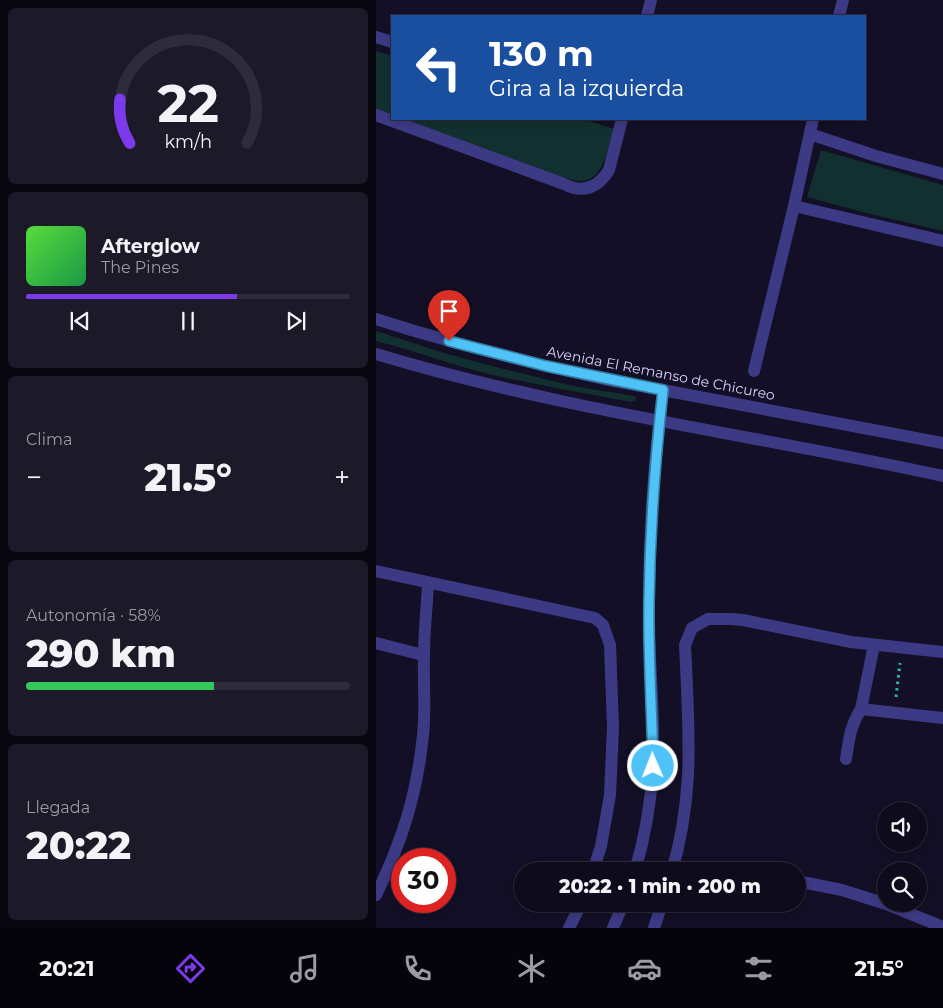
<!DOCTYPE html>
<html lang="es">
<meta charset="utf-8">
<style>
:root{--surface:#0e0b1c;--page:#1c1929;--text:#f1f3f6;--muted:#9b9ba3;--line:#2e2b3b;--accent:#7c3aed}
body{margin:0;font-family:Montserrat,sans-serif;background:var(--page);color:var(--text);height:100vh;display:flex;flex-direction:column;font-size:19px;white-space:nowrap}
*{box-sizing:border-box;margin:0}
p{font-size:16px;color:var(--muted)}
.icon{flex:none;width:28px;height:28px;fill:none;stroke:currentColor;stroke-width:2;stroke-linecap:round;stroke-linejoin:round}
.map{position:relative;flex:1;overflow:hidden}
.details{display:flex;flex-direction:column;gap:8px;padding:8px;background:#08060f;width:376px}
.details>*{flex:none}
.top-card{position:absolute;left:15px;top:15px;width:475px;height:105px;border-radius:0px;box-shadow:0 2px 8px #0003,0 0 0 1px var(--line);background:#1a4fa0;color:#fff;overflow:hidden}
.buttons{position:absolute;left:501px;top:802px;display:grid;gap:10px}
.buttons a{display:grid;place-items:center;width:50px;height:50px;border-radius:50%;background:var(--surface);box-shadow:0 2px 8px #0003,0 0 0 1px var(--line);font-size:25px}
.speed{position:absolute;left:15px;top:848px;display:flex;gap:10px;font-size:25px;font-weight:700;text-align:center}
.speed>*{display:grid;place-content:center;width:65px;height:65px;border-radius:50%;background:var(--surface);box-shadow:0 2px 8px #0003,0 0 0 1px var(--line);line-height:1}
.speed .limit{border:8px solid #d22;background:#fff;color:#111}
.pin{position:absolute;display:grid;place-items:center;width:42px;height:42px;color:#fff;margin:-51px -21px;border-radius:50% 50% 50% 0;rotate:-45deg;box-shadow:0 0 5px #0007}
.pin .icon{rotate:45deg}
.me{position:absolute;width:55px;margin:-28px;rotate:359deg;stroke-linejoin:round;filter:drop-shadow(0 0 4px #0008)}
.turn{display:flex;align-items:center;gap:18px;height:105px;padding:0 15px;font-size:22px}
.turn .icon{width:65px;height:65px;stroke-width:2.5}
.turn b{display:block;font-size:35px;line-height:42px}
.big{font-size:38px;font-weight:800;line-height:1.1}
.details .widget{flex:1;display:flex;flex-direction:column;justify-content:center;gap:8px;min-width:0;padding:0 18px;border-radius:8px;background:var(--page)}
.details .dial{align-items:center;gap:0}
.dial svg{height:130px;overflow:visible;fill:none;stroke:var(--line);stroke-width:7;stroke-linecap:round;text-anchor:middle}
.dial text{fill:var(--text);stroke:none}
.song{display:flex;align-items:center;gap:15px}
.cover{width:60px;height:60px;border-radius:8px;background:linear-gradient(135deg,hsl(110 70% 55%),hsl(140 70% 35%))}
.played{height:5px;border-radius:2px;background:linear-gradient(90deg,var(--accent) 65%,var(--line) 65%)}
.keys{display:flex;justify-content:space-around;direction:ltr}
.heat{display:flex;justify-content:space-between;align-items:center;font-size:28px;direction:ltr}
.charge{height:8px;border-radius:4px;background:linear-gradient(90deg,#34c759 58%,var(--line) 0)}
.trip{position:absolute;left:138px;top:862px;width:292px;height:50px;border-radius:25px;background:var(--surface);box-shadow:0 2px 8px #0003,0 0 0 1px var(--line);font-weight:800;line-height:50px;text-align:center}
.tab-bar{display:flex;height:80px;justify-content:space-around;align-items:center;background:#06040b;color:var(--muted)}
.tab-bar .icon{width:35px;height:35px}
.tab-bar .active{color:var(--accent)}
.tab-bar b{font-size:22px;color:var(--text)}
main{display:flex;flex:1;min-height:0}
.map>svg:first-child{display:block}
.green{fill:#12302f}
.lines{fill:none;stroke-linecap:round;stroke-linejoin:round}
.path{stroke:#2fb8b0;stroke-width:3;stroke-dasharray:2.5 4;stroke-linecap:butt}
.minor{stroke:#3d3a85;stroke-width:12}
.route-casing{stroke:#337fa1;stroke-width:12}
.route{stroke:#4fc3f7;stroke-width:9}
.labels{text-anchor:middle;stroke-width:5;stroke-linejoin:round;paint-order:stroke}
.street-label{font-size:14px;fill:#d9d4ff;stroke:#130f26}
</style>
<main>
<section class="details">
<div class="widget dial"><svg viewBox="0 0 100 80">
<path d="M14 69A42 42 0 1 1 86 69"/>
<path d="M14 69A42 42 0 0 1 8 42" stroke="#7c3aed"/>
<text x="50" y="56" font-size="32" font-weight="700">22</text>
<text x="50" y="72" font-size="11">km/h</text>
</svg></div>
<div class="widget">
<div class="song"><i class="cover"></i><div><b>Afterglow</b><p>The Pines</p></div></div>
<div class="played"></div>
<div class="keys"><svg class="icon" aria-label="previous" viewBox="0 0 24 24"><path d="M18 5L8 12l10 7zM5 5v14"/></svg><svg class="icon" aria-label="pause" viewBox="0 0 24 24"><path d="M8 5v14M16 5v14"/></svg><svg class="icon" aria-label="next" viewBox="0 0 24 24"><path d="M6 5l10 7-10 7zM19 5v14"/></svg></div>
</div>
<div class="widget"><p>Clima</p>
<div class="heat"><a>−</a><b class="big">21.5°</b><a>+</a></div>
</div>
<div class="widget"><p>Autonomía · 58%</p><b class="big">290 km</b><div class="charge"></div></div>
<div class="widget"><p>Llegada</p><b class="big">20:22</b></div>
</section>
<div class="map">
<svg width="567" height="928" viewBox="0 0 567 928">
<rect width="100%" height="100%" fill="#130f26"/>
<path class="green" d="M0,51l16,5v59l-16,-6z
M26,119h181l31,10c-6,17 -10,52 -33,52 -5,0 -11,-2 -16,-3z
M445,150l122,35v46l-81,-19 -55,-15z
M0,331l68,22 52,14 77,19 61,10 2,2v2l-5,2c-47,-9 -95,-17 -142,-28 -38,-9 -75,-24 -113,-33z"/>
<g class="lines">
<path class="path" d="M520,697l4,-34"/>
<path class="minor" d="M271,16l4,-16
M463,16l4,-16
M0,37l16,5
M0,115l188,69c19,10 34,4 45,-14l13,-51
M434,134l66,22 67,18
M418,206l149,35
M0,319l35,11 57,16 78,20 58,13 339,64
M0,354c185,56 378,81 567,122
M378,371l40,-165 19,-87
M0,571l219,47 8,7 7,20 3,83 -3,67 -9,51 -8,25
M0,643l47,12
M498,645l-13,64 82,9
M470,759c3,-19 4,-33 15,-50
M297,869l24,2
M259,871c10,-34 16,-69 18,-104 2,-55 -5,-110 -4,-164 0,-71 5,-142 14,-212
M296,871c9,-30 14,-63 16,-95 2,-44 -1,-88 -3,-131l7,-17 16,-9h24l11,1 108,22 92,10
M421,881l45,9 44,14
M0,895c26,-53 41,-101 47,-160 3,-27 0,-53 1,-80 0,-24 3,-48 4,-72
M510,904l57,23
M193,928l12,-24
M237,928l10,-24
M278,928l8,-24"/>
</g>
<g class="lines">
<g class="route-casing">
<path id="route" d="M73,341l97,25 117,24c-8,71 -13,141 -14,212 -1,55 3,109 4,164"/>
</g>
<use href="#route" class="route"/>
</g>
<g class="labels">
<g class="street-label">
<text transform="translate(285 373) rotate(11)" y="5">Avenida El Remanso de Chicureo</text>
</g>
</g>
</svg>
<div class="buttons">
<a><svg class="icon" aria-label="sound" viewBox="0 0 24 24"><path d="M4 9h4l5-4v14l-5-4H4zM17 9q2 3 0 6"/></svg></a>
<a><svg class="icon" aria-label="search" viewBox="0 0 24 24"><circle cx="10" cy="10" r="6"/><path d="M15 15l6 6"/></svg></a>
</div>
<div class="speed"><div class="limit">30</div></div>
<div class="pin" style="left:73px;top:341px;background:#d93025"><svg class="icon" aria-label="arrive" viewBox="0 0 24 24"><path d="M6 21V4h12l-3 4 3 4H6"/></svg></div>
<svg class="me" style="left:277px;top:766px" viewBox="-20 -20 40 40"><circle r="17" fill="#4fc3f7" stroke="#fff" stroke-width="3"/><path d="M0-11L8 9 0 5-8 9z" fill="#fff"/></svg>
<div class="trip">20:22 · 1 min · 200 m</div>
<div class="top-card">
<div class="turn"><svg class="icon" aria-label="left" viewBox="0 0 24 24"><path d="M17 20v-9H6M10 6l-5 5 5 5"/></svg><div><b>130 m</b>Gira a la izquierda</div></div>
</div>
</div>
</main>
<nav class="tab-bar">
<b>20:21</b>
<svg class="icon active" aria-label="directions" viewBox="0 0 24 24"><path d="M12 3l9 9-9 9-9-9zM9 14v-3h6M13 9l2 2-2 2"/></svg>
<svg class="icon" aria-label="music" viewBox="0 0 24 24"><path d="M9 18V5l10-2v13"/><circle cx="6" cy="18" r="3"/><circle cx="16" cy="16" r="3"/></svg>
<svg class="icon" aria-label="phone" viewBox="0 0 24 24"><path d="M5 4h4l2 5-3 2q2 4 5 5l2-3 5 2v4C11 20 4 13 5 4z"/></svg>
<svg class="icon" aria-label="climate" viewBox="0 0 24 24"><path d="M12 3v18M4 7l16 10M4 17L20 7"/></svg>
<svg class="icon" aria-label="car" viewBox="0 0 24 24"><path d="M5 17H2v-5l4-1 3-4h7l3 4 3 1v5h-3M9 17h6M6 11h13"/><circle cx="7" cy="17" r="2"/><circle cx="17" cy="17" r="2"/></svg>
<svg class="icon" aria-label="filters" viewBox="0 0 24 24"><path d="M4 7h16M4 17h16"/><circle cx="9" cy="7" r="2"/><circle cx="15" cy="17" r="2"/></svg>
<b>21.5°</b>
</nav>
